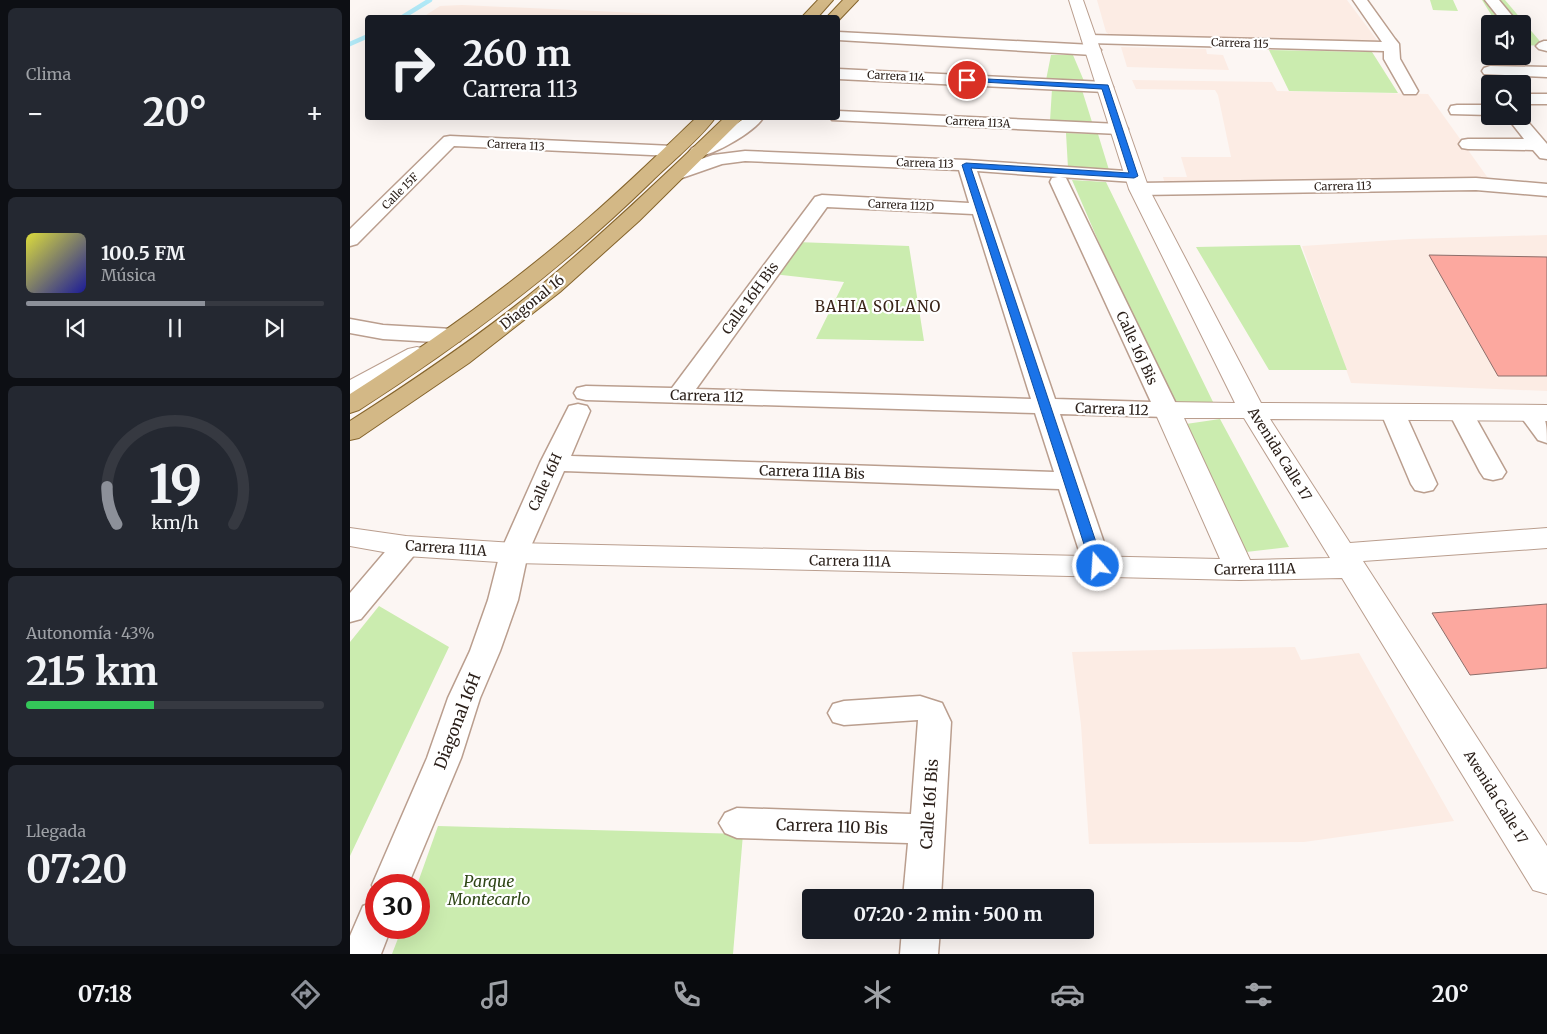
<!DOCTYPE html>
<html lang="es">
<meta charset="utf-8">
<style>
:root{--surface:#171b24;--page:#242831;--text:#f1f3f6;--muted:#9ea1a6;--line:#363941;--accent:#8c9099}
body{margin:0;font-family:Merriweather,serif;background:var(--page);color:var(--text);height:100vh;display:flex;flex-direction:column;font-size:19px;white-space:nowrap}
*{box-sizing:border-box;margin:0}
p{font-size:16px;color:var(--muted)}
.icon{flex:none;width:28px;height:28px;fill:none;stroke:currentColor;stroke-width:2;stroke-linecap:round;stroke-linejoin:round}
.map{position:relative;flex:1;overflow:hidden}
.panel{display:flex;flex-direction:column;gap:8px;padding:8px;background:#0d0f14;width:350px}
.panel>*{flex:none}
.top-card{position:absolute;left:15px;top:15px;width:475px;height:105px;border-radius:5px;box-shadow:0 5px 20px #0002;background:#171b24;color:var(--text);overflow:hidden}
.buttons{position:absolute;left:1131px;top:15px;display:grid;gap:10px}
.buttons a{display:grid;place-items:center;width:50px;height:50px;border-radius:5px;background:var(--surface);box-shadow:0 5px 20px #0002;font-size:25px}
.speed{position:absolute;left:15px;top:874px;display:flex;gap:10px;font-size:25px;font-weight:700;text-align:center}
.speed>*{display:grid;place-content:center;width:65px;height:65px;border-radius:50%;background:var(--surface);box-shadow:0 5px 20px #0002;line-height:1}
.speed .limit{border:8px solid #d22;background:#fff;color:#111}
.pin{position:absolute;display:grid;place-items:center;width:42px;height:42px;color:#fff;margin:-21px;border:2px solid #fff;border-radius:50%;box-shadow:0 1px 5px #0007}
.me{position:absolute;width:55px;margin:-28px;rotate:342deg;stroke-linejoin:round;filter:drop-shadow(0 0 4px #0008)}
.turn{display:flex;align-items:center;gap:18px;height:105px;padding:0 15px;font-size:22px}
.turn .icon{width:65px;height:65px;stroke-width:2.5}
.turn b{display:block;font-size:35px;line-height:42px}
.big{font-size:38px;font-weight:700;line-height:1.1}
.panel .widget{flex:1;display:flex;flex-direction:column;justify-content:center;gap:8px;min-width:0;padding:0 18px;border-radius:8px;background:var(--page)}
.panel .dial{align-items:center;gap:0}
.dial svg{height:130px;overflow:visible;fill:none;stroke:var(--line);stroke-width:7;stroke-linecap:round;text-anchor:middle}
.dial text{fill:var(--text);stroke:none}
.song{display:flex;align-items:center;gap:15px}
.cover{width:60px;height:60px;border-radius:8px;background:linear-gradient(135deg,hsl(60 70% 55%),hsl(240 70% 35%))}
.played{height:5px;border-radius:2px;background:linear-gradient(90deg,var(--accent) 60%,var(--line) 60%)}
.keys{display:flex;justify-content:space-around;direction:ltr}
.heat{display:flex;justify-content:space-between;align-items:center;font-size:28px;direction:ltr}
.charge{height:8px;border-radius:4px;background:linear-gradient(90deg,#34c759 43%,var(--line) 0)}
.trip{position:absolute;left:452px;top:889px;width:292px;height:50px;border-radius:5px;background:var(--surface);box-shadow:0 5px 20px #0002;font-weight:700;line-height:50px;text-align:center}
.dock{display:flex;height:80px;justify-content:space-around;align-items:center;background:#090b0e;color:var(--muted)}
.dock .icon{width:35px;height:35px}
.dock .on{color:var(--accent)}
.dock b{font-size:22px;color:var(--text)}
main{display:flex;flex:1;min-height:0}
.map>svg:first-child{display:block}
.built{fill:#fcece4}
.green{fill:#cbecaf}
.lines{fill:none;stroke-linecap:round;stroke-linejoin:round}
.stream{stroke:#b1e9f7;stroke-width:4.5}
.building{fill:#fca89f;stroke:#8d6e6a}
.street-casing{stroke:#ba9e8e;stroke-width:3}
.secondary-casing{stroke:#ba9e8e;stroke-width:2}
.primary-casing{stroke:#85642c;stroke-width:2}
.street{fill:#fff;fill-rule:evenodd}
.secondary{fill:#fff;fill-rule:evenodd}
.primary{fill:#d3b886;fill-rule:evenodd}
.route{fill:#1a73e8;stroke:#114b97}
.labels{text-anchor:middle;stroke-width:4.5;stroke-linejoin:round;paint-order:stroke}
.far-street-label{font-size:11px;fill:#2a1f19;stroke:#fff}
.street-label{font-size:14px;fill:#2a1f19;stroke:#fff}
.neighbourhood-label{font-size:15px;letter-spacing:1px;fill:#392317;stroke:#fff}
.near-street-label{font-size:16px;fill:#2a1f19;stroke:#fff}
.near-park-label{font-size:16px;font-style:italic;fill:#2f4617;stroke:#fff}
</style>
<main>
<section class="panel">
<div class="widget"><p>Clima</p>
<div class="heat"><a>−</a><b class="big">20°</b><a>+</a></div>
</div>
<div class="widget">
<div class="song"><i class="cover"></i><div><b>100.5 FM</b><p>Música</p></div></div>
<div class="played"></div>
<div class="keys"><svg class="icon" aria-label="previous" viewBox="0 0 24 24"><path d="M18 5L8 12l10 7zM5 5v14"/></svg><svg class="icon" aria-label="pause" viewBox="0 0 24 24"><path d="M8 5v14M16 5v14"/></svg><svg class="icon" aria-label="next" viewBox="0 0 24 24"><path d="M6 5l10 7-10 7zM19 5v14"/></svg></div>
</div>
<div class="widget dial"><svg viewBox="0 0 100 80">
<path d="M14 69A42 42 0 1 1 86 69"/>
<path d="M14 69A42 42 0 0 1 8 46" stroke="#8c9099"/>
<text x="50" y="56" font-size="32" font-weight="700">19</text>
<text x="50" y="72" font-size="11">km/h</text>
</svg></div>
<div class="widget"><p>Autonomía · 43%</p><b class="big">215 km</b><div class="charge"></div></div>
<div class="widget"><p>Llegada</p><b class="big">07:20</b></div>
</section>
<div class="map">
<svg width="1197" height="954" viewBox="0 0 1197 954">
<rect width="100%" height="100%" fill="#fcf6f3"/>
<path class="built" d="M747,0h250l30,40 -1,4 -265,-8 -5,-4z
M112,5l264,12h3h-306l17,-11z
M771,47l85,2 1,5 16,1 6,15 -102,-3z
M782,80l140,2 5,9 151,3 60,84 -323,6 -2,-7h24l-6,-20h50l-13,-62 -3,-5 -79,-1z
M1197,235v156l-196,-8 -49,-137 108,-7z
M945,647l6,13 58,-7 95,168 -150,21 -215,2 -8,-119 -9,-73z"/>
<path class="green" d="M1080,0h23l5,11 -25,-1z
M1132,0h23l39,46 -21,-1 -1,-21h-25z
M919,50l103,2 26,41 -109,-2z
M701,55h22l11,26 -38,-1z
M702,89l30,1 10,32 -42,-1z
M716,133l32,1 11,36 -41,-2z
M722,180l34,2 108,222 -45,1z
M446,242l113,4 15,95 -108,-2 28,-57 -71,-8z
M950,245l47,125h-78l-73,-123z
M870,419l69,128 -43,5 -60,-128z
M29,606l70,41 -99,209v-214z
M88,826l305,8 -10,120h-341l10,-26h17v-43h-2z"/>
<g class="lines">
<path class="stream" d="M51,18l29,-18
M0,44l18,-8"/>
</g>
<path class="building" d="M1079,255l118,2v119h-49z
M1197,604v64l-77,7 -38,-62z"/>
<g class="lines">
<g class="street-casing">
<path id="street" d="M1003,0h14l28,39 4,5 1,15 18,32 -2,3h-12l-20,-35v-8l-295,-8 -5,-1 -2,-3 2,-3 5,-1 293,7z
M1135,0h14l20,24h-15z
M488,32l255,13 5,2 3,3 -3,3 -5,2 -255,-15z
M1194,41h3v10l-8,-2 -3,-3 3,-3z
M1140,66l57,1v10l-63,-3 -2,-3 2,-3z
M488,69l267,13 6,2 2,3 -2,3 -6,2 -267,-13z
M1172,94h25v10h-25z
M1107,105h33v10l-39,-1 -2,-4 2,-4z
M488,111l281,13 6,1 3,4 -3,4 -6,1 -287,-14 -1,-2h7z
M1172,115l25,29v15l-7,-1 -7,-8 -65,-1 -6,-1 -3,-4 3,-4 6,-1h56l-18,-23z
M395,118h18c-9,14 -55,42 -71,38l-3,-4 3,-4 34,-17z
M100,136l223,10 6,1 3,4 -3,4 -6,1 -219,-10 -97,98 -7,2v-17l94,-92z
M395,151l221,9 175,12 2,4 -2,4 -7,2 -74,-5 6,1 2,4 111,228 -3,5 -9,2 -107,-3 52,152 -4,7 -10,3 -10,-3 -4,-7 -25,-77 -495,-18 -36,82 -10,47 -18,51 -20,47 -19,60 -53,127h-32v10l-4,-10 55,-127 21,-60 22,-47 18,-51 12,-47 40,-90 29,-57 9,-2 9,2 3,5 -19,45 483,16 -19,-59 -449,-13 -9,-2 -3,-5 3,-5 9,-2 86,2 143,-191 7,-2 147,8 -10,-33 -214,-9 -23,3 -43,15 -7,-2 -2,-4 2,-4 41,-14zM627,171l81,6 -6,1 -2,4 101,220 -96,-3zM477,207l146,7 58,185 -335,-10z
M1126,178l71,6v12l-71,-6 -337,5 -7,-2 -2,-4 2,-4 7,-2z
M0,319l33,6 69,4 8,2 3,5 -3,5 -8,2 -69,-4 -33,-6z
M1043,406l9,2 3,5 32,71 -4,6 -9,2 -9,-2 -4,-6 -30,-71 3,-5z
M1111,406l9,2 3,5 33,59 -4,6 -9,2 -9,-2 -4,-6 -31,-59 3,-5z
M1180,406c17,5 17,19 17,37l-9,-3 -20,-27 3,-5z
M56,537l10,2 4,7 -4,7 -55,66 -11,3v-29l46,-54z
M570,696l22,7 9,19 -10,176h-38l5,-55 -171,-5 -12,-5 -6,-10 6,-10 12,-5 174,6 7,-94 -74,5 -11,-3 -5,-9 5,-9 11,-3z
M26,901v27h15l-10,26h-31v-18l13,-30z
M552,930h38l-2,24h-38z"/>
</g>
<g class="secondary-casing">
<path id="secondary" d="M719,0h14l66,189 112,214 286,2v16l-277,-2 80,124 197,-15v20l-184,13 184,285v48l-14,-4 -191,-312 -102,2 -726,-17 -108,-7 -56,-10v-18l56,8 108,7 706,16 -66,-149 4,-5 9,-3 68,1 -106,-214zM834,418h60l86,140 -80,2z
M67,347l9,2 3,5 -3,5 -67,36 -9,3v-18l58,-31z"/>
</g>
<g class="primary-casing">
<path id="primary" d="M468,0h15l-16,18h-16z
M493,0h15l-20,21v-3h-12z
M346,118h19c-14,20 -46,46 -64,64 -89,87 -188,161 -292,228l-9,3v-19c75,-48 147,-99 215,-156 46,-38 88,-79 131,-120z
M374,118h19l-104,103 -79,71 -91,71 -110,75 -9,2v-19c67,-43 134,-88 195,-139 62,-52 121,-108 179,-164z"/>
</g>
<use href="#street" class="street"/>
<use href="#secondary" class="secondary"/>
<use href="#primary" class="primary"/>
</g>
<path class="route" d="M617,78l141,7 30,91 -4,2 -163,-10 133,398 -6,5 -7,-5 -129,-401 4,-2 163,10 -27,-84 -137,-8 -1,-1z"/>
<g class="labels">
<g class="far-street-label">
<text transform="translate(890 43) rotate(2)" y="4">Carrera 115</text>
<text transform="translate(546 76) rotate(3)" y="4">Carrera 114</text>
<text transform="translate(628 122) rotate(3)" y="4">Carrera 113A</text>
<text transform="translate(166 145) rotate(3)" y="4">Carrera 113</text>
<text transform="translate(575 163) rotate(2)" y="4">Carrera 113</text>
<text transform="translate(993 186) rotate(-1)" y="4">Carrera 113</text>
<text transform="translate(50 191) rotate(-45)" y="4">Calle 15F</text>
<text transform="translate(551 205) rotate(3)" y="4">Carrera 112D</text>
</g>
<g class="street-label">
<text transform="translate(400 298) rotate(-54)" y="5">Calle 16H Bis</text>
<text transform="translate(182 302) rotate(-39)" y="5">Diagonal 16</text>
<text transform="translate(787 348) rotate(65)" y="5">Calle 16J Bis</text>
<text transform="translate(357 396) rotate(2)" y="5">Carrera 112</text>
<text transform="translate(762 409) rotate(2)" y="5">Carrera 112</text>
<text transform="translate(930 454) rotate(58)" y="5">Avenida Calle 17</text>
<text transform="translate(462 472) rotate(2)" y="5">Carrera 111A Bis</text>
<text transform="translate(195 482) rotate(-66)" y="5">Calle 16H</text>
<text transform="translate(96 548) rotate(4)" y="5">Carrera 111A</text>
<text transform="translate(500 561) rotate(1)" y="5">Carrera 111A</text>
<text transform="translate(905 569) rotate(-1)" y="5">Carrera 111A</text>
<text transform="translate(1146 797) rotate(58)" y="5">Avenida Calle 17</text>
</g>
<g class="neighbourhood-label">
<text x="528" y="312">BAHIA SOLANO</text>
</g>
<g class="near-street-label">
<text transform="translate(107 721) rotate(-69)" y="6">Diagonal 16H</text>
<text transform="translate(579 804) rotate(-86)" y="6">Calle 16I Bis</text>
<text transform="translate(482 826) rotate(2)" y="6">Carrera 110 Bis</text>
</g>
<g class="near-park-label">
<text x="139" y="887">Parque<tspan x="139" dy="18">Montecarlo</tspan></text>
</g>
</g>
</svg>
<div class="buttons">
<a><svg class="icon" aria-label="sound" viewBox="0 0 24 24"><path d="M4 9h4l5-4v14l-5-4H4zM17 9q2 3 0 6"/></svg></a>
<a><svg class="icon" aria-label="search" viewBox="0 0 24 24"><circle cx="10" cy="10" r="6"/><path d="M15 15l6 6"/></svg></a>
</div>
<div class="speed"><div class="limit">30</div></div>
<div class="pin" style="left:617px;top:80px;background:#d93025"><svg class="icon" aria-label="arrive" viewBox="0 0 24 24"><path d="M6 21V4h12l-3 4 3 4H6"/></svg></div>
<svg class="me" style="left:748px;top:566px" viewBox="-20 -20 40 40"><circle r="17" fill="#1a73e8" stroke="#fff" stroke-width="3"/><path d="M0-11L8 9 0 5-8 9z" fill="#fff"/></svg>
<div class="trip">07:20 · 2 min · 500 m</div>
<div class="top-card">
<div class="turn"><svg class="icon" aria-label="right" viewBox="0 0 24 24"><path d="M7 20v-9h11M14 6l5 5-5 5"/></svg><div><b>260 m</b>Carrera 113</div></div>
</div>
</div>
</main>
<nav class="dock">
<b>07:18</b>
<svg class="icon on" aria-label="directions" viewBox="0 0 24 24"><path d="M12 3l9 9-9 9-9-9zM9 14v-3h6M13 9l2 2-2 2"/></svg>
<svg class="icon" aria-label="music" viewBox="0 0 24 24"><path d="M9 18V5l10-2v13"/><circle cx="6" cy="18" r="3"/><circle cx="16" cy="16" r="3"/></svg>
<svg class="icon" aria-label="phone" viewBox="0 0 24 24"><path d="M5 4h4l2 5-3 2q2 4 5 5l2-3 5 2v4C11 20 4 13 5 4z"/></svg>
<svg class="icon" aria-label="climate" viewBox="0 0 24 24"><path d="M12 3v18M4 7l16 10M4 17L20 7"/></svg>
<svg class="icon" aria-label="car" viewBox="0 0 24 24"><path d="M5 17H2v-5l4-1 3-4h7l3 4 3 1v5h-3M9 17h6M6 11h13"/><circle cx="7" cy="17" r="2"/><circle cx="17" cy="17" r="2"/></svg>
<svg class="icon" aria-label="filters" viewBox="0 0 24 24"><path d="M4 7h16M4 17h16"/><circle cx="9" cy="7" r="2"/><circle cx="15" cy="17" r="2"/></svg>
<b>20°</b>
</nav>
